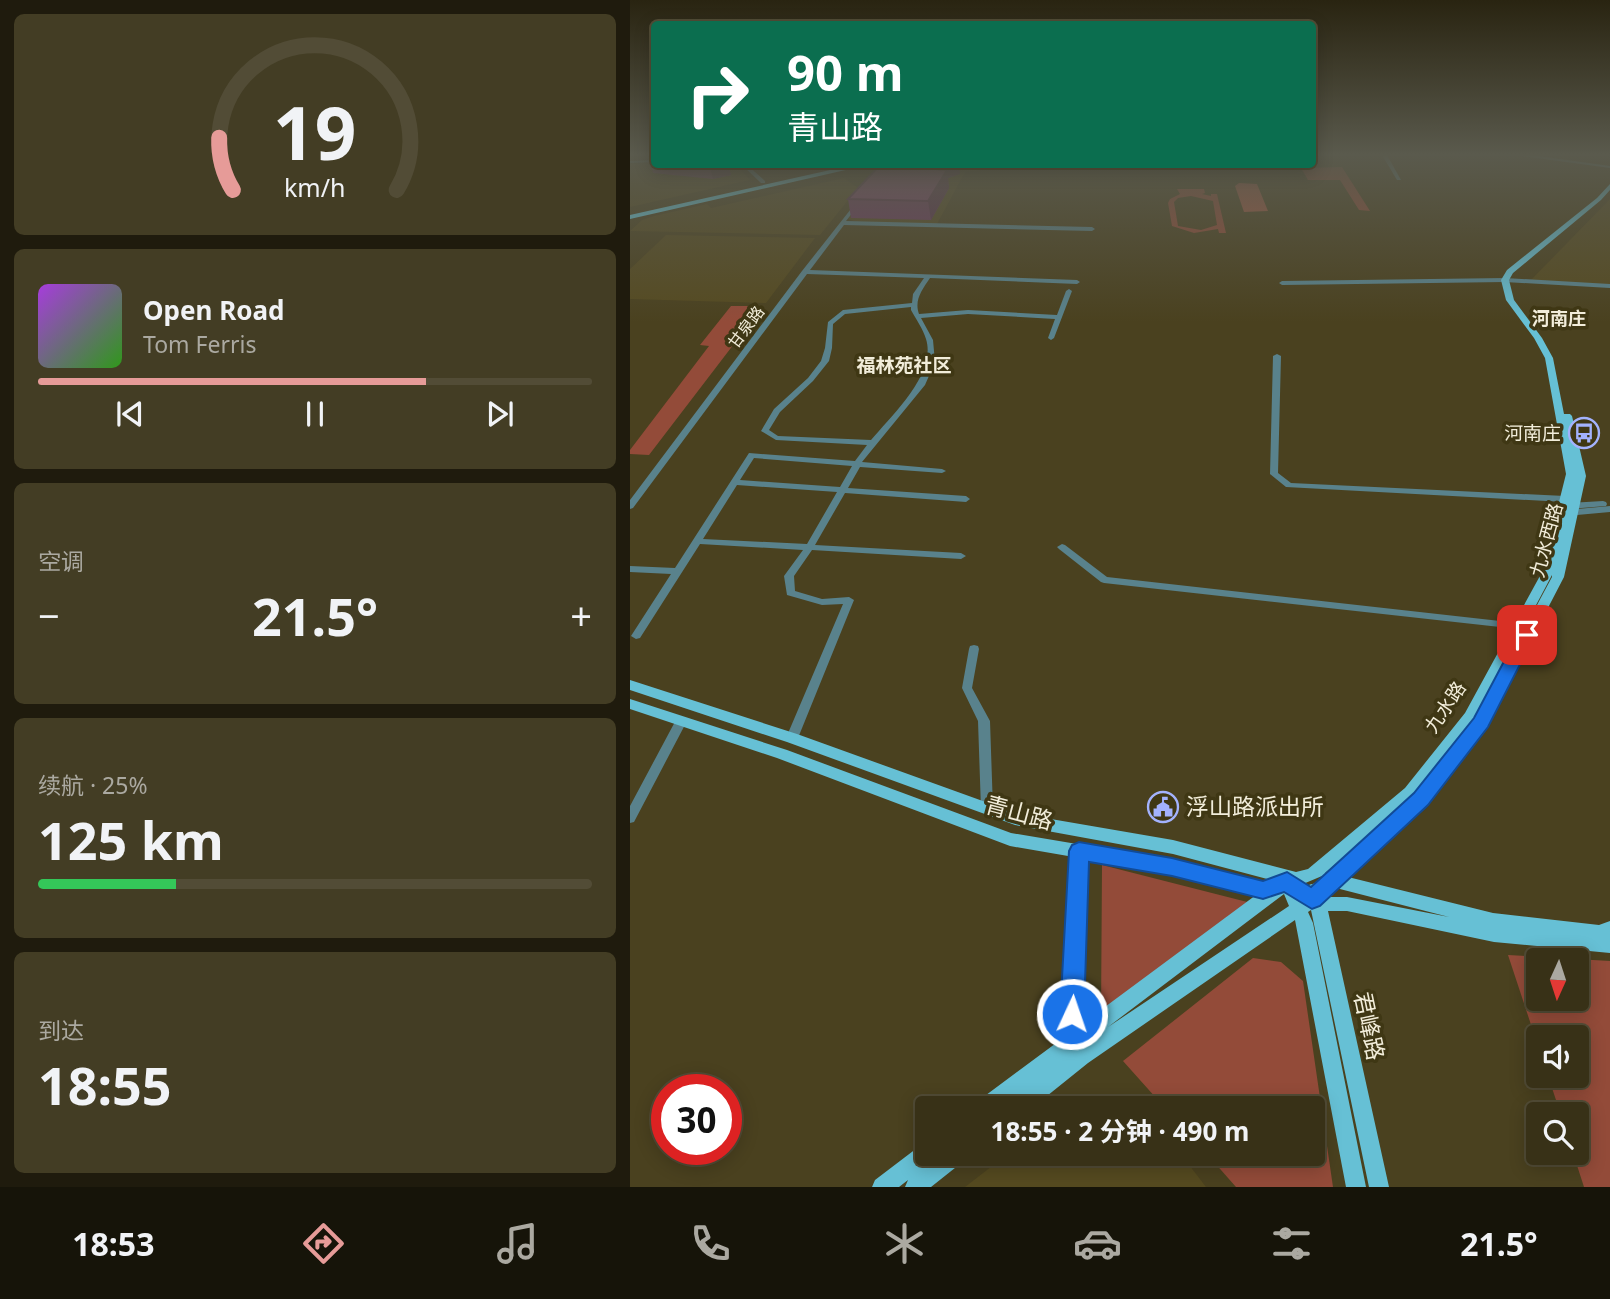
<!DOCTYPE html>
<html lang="zh">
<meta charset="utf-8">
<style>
:root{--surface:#383117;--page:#433d24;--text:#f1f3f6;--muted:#aba9a1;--line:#524c36;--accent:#e69b98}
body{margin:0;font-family:"Noto Sans","Noto Sans SC",sans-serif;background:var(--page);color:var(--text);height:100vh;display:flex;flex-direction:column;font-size:26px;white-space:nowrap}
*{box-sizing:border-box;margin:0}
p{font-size:23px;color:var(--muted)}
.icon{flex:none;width:38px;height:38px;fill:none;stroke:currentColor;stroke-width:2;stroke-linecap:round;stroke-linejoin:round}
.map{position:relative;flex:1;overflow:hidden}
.sheet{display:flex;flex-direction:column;gap:14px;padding:14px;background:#1f1b0d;width:630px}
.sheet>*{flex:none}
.banner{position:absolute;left:21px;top:21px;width:665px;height:147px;border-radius:7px;box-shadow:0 4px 18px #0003,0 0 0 2px var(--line);background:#0b6e4f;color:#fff;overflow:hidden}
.needle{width:46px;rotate:183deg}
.tools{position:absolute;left:896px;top:948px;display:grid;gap:14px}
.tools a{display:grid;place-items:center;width:63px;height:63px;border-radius:7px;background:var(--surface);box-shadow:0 4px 18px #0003,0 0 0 2px var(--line);font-size:35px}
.speed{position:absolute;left:21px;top:1074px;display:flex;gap:14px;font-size:35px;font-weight:700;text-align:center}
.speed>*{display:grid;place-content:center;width:91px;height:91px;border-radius:50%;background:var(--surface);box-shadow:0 4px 18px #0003,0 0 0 2px var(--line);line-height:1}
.speed .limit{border:10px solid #d22;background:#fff;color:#111}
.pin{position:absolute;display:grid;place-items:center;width:60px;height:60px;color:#fff;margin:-30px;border-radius:14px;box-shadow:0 4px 10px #0006}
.me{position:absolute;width:77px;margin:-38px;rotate:3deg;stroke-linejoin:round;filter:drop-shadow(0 0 5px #0008)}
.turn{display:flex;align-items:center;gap:24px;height:147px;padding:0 21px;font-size:32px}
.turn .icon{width:91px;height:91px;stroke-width:2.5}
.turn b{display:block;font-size:49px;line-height:60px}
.big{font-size:52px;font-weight:700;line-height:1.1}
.sheet .card{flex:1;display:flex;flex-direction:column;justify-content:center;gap:10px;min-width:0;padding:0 24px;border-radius:10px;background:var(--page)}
.sheet .dial{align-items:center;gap:0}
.dial svg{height:182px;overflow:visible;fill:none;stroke:var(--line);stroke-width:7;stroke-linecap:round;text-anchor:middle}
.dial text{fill:var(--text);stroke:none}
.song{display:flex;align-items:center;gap:21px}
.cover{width:84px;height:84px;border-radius:10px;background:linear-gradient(135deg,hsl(280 70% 55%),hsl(110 70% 35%))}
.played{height:7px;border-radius:4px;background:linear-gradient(90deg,var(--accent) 70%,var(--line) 70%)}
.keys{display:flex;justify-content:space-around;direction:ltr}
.heat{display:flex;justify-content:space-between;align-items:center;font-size:38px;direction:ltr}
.charge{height:10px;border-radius:5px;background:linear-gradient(90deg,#34c759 25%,var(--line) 0)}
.trip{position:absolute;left:285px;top:1096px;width:410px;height:70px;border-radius:7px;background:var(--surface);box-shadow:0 4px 18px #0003,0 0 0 2px var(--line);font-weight:700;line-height:70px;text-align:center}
.menu{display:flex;height:112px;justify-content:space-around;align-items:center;background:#161409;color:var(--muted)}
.menu .icon{width:49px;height:49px}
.menu .selected{color:var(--accent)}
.menu b{font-size:32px;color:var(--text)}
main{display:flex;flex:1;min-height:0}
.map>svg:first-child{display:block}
.built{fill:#554a20}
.green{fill:#934b39;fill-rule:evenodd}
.forest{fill:#a65844}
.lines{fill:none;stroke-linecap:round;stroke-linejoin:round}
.minor{fill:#59828c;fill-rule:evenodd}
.major{fill:#66c0d5;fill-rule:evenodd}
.highway{fill:#6ad8f2;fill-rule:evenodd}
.wall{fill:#6c3761}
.shaded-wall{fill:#582d4f}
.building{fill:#7e4071;stroke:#582d4f;stroke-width:2}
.route{fill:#1a73e8;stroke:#114b97;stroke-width:2}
.labels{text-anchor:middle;stroke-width:7;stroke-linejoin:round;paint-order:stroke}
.far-street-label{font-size:16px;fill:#f2edda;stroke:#3f3714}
.far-neighbourhood-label{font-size:18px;font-weight:bold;fill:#f2edda;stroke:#3f3714}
.far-quarter-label{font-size:19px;font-weight:bold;fill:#f2edda;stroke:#3f3714}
.poi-label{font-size:19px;fill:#f2edda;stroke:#3f3714;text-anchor:end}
.street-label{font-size:19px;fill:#f2edda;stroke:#3f3714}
.near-poi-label{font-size:23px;fill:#f2edda;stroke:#3f3714;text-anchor:start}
.near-street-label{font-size:23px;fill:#f2edda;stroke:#3f3714}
</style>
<main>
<section class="sheet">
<div class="card dial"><svg viewBox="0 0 100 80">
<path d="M14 69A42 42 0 1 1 86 69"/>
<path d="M14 69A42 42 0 0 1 8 46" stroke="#e69b98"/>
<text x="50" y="56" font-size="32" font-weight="700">19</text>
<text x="50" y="72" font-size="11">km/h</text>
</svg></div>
<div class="card">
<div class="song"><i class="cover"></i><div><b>Open Road</b><p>Tom Ferris</p></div></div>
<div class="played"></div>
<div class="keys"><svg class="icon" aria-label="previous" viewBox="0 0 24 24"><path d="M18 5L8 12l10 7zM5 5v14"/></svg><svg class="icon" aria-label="pause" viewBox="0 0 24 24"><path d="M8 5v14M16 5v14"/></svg><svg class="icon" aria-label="next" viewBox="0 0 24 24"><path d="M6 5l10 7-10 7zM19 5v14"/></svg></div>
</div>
<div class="card"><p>空调</p>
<div class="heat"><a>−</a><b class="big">21.5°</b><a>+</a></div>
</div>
<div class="card"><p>续航 · 25%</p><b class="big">125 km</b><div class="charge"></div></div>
<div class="card"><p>到达</p><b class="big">18:55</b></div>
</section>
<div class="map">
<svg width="980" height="1187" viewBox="0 0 980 1187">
<rect width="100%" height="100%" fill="#4a411f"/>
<path class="built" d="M24,163l82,2 14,15 -120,27v-43z
M282,164l115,1 -62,7 -28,52 -80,-2 -9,-3 39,-47z
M214,178l14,10 -38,47 -190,-4 12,-11 12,-4 53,-12 4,4z
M980,199v86l-80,-4z
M36,235l149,3 -49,65 -136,-4v-30z
M379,1153h171l26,34h-241z"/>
<path class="green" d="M712,167l28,44 -11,-1 -19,-30h-32l-7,-12z
M547,189h27l1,4 -3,1 9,2v-2h6l9,39h-7l-1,-4 -24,4 -22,-7 -4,-23 2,-4 10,-5zM561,196l22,5 4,24 -16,5 -23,-4 -4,-24 4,-4z
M101,306h32l-114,149 -19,-1v-4l79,-104 -9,-1z
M472,865l157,40 -158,110z
M878,955l102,6v226h-26l-11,-34h4v-38h-16l-13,-39h29v-38h-39v8zM908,961h39v38h-39z
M623,958l28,4 22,19 30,206h-97l-30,-34h106v-45h-147l-42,-47z"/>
<path class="forest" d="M609,183l18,1 11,27 -24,1 -9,-26z"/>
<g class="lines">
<path class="minor" d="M752,155h5l14,25h-4z
M885,155h17l78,11v2z
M24,160v2l-24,1v-2z
M111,164h5l19,17v2h-4z
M228,200l3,2 -15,19 246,6 3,2 -3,2 -248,-6 -34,45 267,10 3,2 -3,2 -147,-6c-8,12 -16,22 -11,36l49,-4 89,5 9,-24 3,-2 3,2 -18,47 -3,2 -3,-2 7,-19 -87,-5 -47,4 12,22 2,22 -10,23 -63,77 80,7 4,2 -4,2 -82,-6 -12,21 118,8 4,3 -4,3 -121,-9 -30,52 146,8 5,3 -5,3 -149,-9 -18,26 1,15 27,8 27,-2 5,3 -56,138 -2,3 -4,1 -4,-1 -2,-3 57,-134 -21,1 -35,-10 -3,-19 19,-26 -103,-6 -60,94 -4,1 -5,-3 40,-62 -41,-2v-6l45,2 74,-115 106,8 12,-16 -91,-5 -15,-9 13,-22 34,-31 13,-17 4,-13 3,-26 15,-12 69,-7 1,-9 11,-16 -117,-4 -174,234 -3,1v-9l172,-229zM281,307v3c5,9 12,19 15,29 11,35 -35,77 -55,101l-93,-4 -9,-6 11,-18 33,-31 16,-20 3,-13 1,-24 12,-10zM124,458l98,8 -12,21 -100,-7zM107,485l100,7 -30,52 -104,-5z
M875,278l105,6v4l-105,-6 -223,3 -3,-2 3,-2z
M647,354l4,2 -3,117 13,10 274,13 4,3 -4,3 -279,-15 -16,-13 3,-118z
M973,501l3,1 1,2 -1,2 -37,3 -4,-3 4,-3z
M980,506v6l-44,4 -4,-3 4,-3z
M432,544l3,1 42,32 411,46 5,3 -5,3 -414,-46 -3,-1 -42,-33 -2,-2z
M344,645l4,1 1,3 -7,39 18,33 3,88 -2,3 -4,2 -4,-2 -2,-3 -3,-88 -16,-33 7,-39 1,-3z
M51,717l4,1 2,3 -53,101 -4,1v-17l47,-88z
M449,846l4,1 2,4 -7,190 -2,5 -5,2 -5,-2 -2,-5 9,-190 2,-4z"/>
<path class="major" d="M980,184v6l-9,10 -88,73 -4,7 5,20 28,38 11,20 11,56h6l2,2 14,60 -22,101 -78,150 -60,76 -78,74 145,36 106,12 11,-4v32l-116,-11 -147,-31h-19l61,276h-20l-58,-277 -3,2 5,11 53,264h-20l-51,-267 -207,143 -56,45h-26l3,-6 -8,6h-26l3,-7 278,-206 -84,-21 -162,-28 -233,-88 -147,-49v-10l157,51 224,83 161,27 91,23 8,-3 -98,-26 -158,-29 -228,-83 -157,-52v-10l167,54 219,79 157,27 123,32 12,-3 97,-81 60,-75 76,-139 25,-100 -21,-116 -11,-20 -28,-38 -5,-20 6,-10 90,-72zM922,575v2l-76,142 -1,1zM763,815l-62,57 -6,1zM692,876c-4,10 -2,5 -13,9l-1,3 -5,-4zM706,888l113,29 -102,-20h-20zM654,894l5,12 -181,121z
M298,1142v11h10l-2,5 6,-5h26l-3,7 -34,27h-26l3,-7 -9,7h-27l3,-7 46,-35z"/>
<path class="highway" d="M227,164h15l-242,55v-4z"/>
</g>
<path class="wall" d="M24,156v8h74l3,11 -18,4 -60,-6 -3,-12z
M330,174l-12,4 1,10 -18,32 -80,-2 -3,-19z"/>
<path class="shaded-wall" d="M93,164h5l3,11 -18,4 -3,-12z
M304,164h25l1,10 -12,4 1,10 -18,32 -8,-52z"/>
<path class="building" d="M22,156h2v5h-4z
M58,164h35l-13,3z
M251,164h53l-11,4 24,2 -19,31 -80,-2z"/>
<linearGradient id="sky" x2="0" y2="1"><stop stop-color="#292411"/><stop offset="0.48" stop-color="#5a5a4d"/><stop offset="1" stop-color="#5a5a4d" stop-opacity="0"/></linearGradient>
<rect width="980" height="322" fill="url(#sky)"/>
<path class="route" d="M897,629l8,6 -47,92 -60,78 -108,101 -8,3 -28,-17 -21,7 -91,-23 -83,-14 -5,152 -4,8 -8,4 -8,-4 -4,-8 9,-163 3,-6 7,-3 93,16 91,23 24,-9 24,15 103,-94 60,-75 44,-83z"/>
<defs>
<g id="bus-ring" transform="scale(1.575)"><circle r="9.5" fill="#3f3714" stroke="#a3b2fd" stroke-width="1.5"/><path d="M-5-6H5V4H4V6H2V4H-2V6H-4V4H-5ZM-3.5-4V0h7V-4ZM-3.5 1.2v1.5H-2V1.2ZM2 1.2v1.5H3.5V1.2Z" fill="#a3b2fd"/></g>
<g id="civic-ring" transform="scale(1.575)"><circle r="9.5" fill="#3f3714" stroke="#a3b2fd" stroke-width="1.5"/><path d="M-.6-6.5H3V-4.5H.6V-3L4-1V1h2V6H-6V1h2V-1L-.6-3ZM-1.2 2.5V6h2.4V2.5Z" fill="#a3b2fd"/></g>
</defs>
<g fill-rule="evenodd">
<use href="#bus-ring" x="954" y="433"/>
<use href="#civic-ring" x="533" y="807"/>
</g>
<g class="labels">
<g class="far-street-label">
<text transform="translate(116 327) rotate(-53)" y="6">甘泉路</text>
</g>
<g class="far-neighbourhood-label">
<text x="929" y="325">河南庄</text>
</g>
<g class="far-quarter-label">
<text x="274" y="372">福林苑社区</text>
</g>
<g class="poi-label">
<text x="931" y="440">河南庄</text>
</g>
<g class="street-label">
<text transform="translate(916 540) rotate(-75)" y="7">九水西路</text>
<text transform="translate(815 707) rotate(-56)" y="7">九水路</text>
</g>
<g class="near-poi-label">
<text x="556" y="815">浮山路派出所</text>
</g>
<g class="near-street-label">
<text transform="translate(389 813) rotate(15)" y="8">青山路</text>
<text transform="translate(739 1026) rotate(78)" y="8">君峰路</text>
</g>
</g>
</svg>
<div class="tools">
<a><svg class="needle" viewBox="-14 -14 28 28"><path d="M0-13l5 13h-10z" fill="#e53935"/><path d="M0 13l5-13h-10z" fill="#aba9a1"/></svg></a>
<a><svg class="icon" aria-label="sound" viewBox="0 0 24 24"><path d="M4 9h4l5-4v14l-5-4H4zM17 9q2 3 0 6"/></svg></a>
<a><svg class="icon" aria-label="search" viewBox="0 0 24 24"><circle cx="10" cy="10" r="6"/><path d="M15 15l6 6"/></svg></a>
</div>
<div class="speed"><div class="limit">30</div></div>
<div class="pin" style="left:897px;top:635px;background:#d93025"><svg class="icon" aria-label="arrive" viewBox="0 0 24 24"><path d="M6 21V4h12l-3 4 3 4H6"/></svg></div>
<svg class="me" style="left:442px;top:1014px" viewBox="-20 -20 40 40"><circle r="17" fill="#1a73e8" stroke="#fff" stroke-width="3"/><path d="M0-11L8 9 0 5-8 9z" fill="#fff"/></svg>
<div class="trip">18:55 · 2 分钟 · 490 m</div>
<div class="banner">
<div class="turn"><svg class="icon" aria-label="right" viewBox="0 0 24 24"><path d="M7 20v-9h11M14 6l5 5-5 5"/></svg><div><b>90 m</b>青山路</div></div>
</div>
</div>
</main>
<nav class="menu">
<b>18:53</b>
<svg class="icon selected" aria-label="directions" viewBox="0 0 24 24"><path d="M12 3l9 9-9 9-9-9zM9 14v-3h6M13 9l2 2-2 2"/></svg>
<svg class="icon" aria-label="music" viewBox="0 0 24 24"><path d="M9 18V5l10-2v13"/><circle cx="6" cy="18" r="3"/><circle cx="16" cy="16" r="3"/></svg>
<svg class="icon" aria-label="phone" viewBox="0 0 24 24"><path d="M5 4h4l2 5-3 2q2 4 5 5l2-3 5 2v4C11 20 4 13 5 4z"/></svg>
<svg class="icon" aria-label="climate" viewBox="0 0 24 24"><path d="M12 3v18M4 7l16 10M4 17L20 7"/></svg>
<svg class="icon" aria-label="car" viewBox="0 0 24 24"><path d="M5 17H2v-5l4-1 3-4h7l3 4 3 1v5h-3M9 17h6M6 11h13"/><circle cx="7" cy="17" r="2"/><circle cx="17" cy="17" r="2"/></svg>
<svg class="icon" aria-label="filters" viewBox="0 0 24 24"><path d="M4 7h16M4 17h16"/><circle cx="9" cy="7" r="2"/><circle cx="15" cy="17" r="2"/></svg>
<b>21.5°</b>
</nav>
